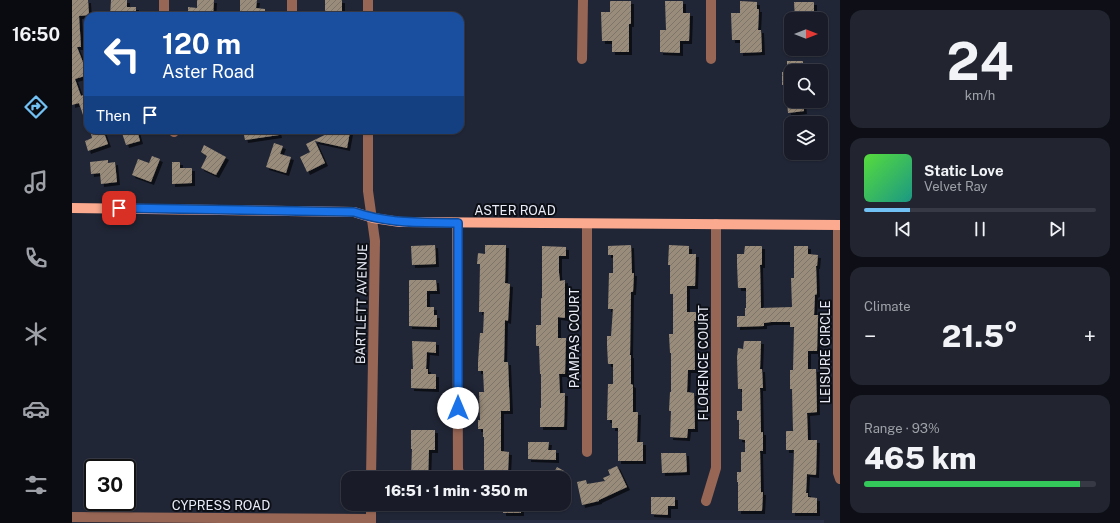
<!DOCTYPE html>
<meta charset="utf-8">
<style>
:root{--surface:#191c28;--page:#222530;--text:#f1f3f6;--muted:#9fa1a8;--line:#373a45;--accent:#72c1f5}
body{margin:0;font-family:"Public Sans",sans-serif;background:var(--page);color:var(--text);height:100vh;display:flex;flex-direction:column;font-size:15px;white-space:nowrap}
*{box-sizing:border-box;margin:0}
p{font-size:13px;color:var(--muted)}
.icon{flex:none;width:22px;height:22px;fill:none;stroke:currentColor;stroke-width:2;stroke-linecap:round;stroke-linejoin:round}
.map{position:relative;flex:1;overflow:hidden}
.panel{display:flex;flex-direction:column;gap:10px;padding:10px;background:#0e0f16;width:280px}
.panel>*{flex:none}
.hud{position:absolute;left:12px;top:12px;width:380px;height:122px;border-radius:12px;box-shadow:0 1px 3px #0004,0 0 0 1px var(--line);background:#1a4fa0;color:#fff;overflow:hidden}
.needle{width:26px;rotate:90deg}
.fabs{position:absolute;left:712px;top:12px;display:grid;gap:8px}
.fabs a{display:grid;place-items:center;width:44px;height:44px;border-radius:8px;background:var(--surface);box-shadow:0 1px 3px #0004,0 0 0 1px var(--line);font-size:20px}
.speed{position:absolute;left:12px;top:459px;display:flex;gap:8px;font-size:20px;font-weight:700;text-align:center}
.speed>*{display:grid;place-content:center;width:52px;height:52px;border-radius:50%;background:var(--surface);box-shadow:0 1px 3px #0004,0 0 0 1px var(--line);line-height:1}
.speed .limit{border:2px solid #111;border-radius:6px;background:#fff;color:#111}
.pin{position:absolute;display:grid;place-items:center;width:34px;height:34px;color:#fff;margin:-17px;border-radius:8px;box-shadow:0 2px 6px #0006}
.me{position:absolute;width:44px;margin:-22px;rotate:0deg;stroke-linejoin:round;filter:drop-shadow(0 0 3px #0008)}
.turn{display:flex;align-items:center;gap:14px;height:84px;padding:0 12px;font-size:18px}
.turn .icon{width:52px;height:52px;stroke-width:2.5}
.turn b{display:block;font-size:28px;line-height:34px}
.then{display:flex;align-items:center;height:38px;padding:0 12px;background:#0003;gap:8px;font-size:15px}
.big{font-size:30px;font-weight:800;line-height:1.1}
.panel .tile{flex:1;display:flex;flex-direction:column;justify-content:center;gap:6px;min-width:0;padding:0 14px;border-radius:12px;background:var(--page)}
.panel .dial{align-items:center;gap:0}
.dial b{font-size:52px;line-height:1}
.song{display:flex;align-items:center;gap:12px}
.cover{width:48px;height:48px;border-radius:6px;background:linear-gradient(135deg,hsl(110 70% 55%),hsl(170 70% 35%))}
.played{height:4px;border-radius:2px;background:linear-gradient(90deg,var(--accent) 20%,var(--line) 20%)}
.keys{display:flex;justify-content:space-around;direction:ltr}
.heat{display:flex;justify-content:space-between;align-items:center;font-size:22px;direction:ltr}
.charge{height:6px;border-radius:3px;background:linear-gradient(90deg,#34c759 93%,var(--line) 0)}
.trip{position:absolute;left:269px;top:471px;width:230px;height:40px;border-radius:12px;background:var(--surface);box-shadow:0 1px 3px #0004,0 0 0 1px var(--line);font-weight:800;line-height:40px;text-align:center}
main{display:flex;flex:1;min-height:0}
.tab-bar{display:flex;flex-direction:column;width:72px;justify-content:space-around;align-items:center;background:#0a0b10;color:var(--muted)}
.tab-bar .icon{width:28px;height:28px}
.tab-bar .current{color:var(--accent)}
.tab-bar b{font-size:18px;color:var(--text)}
.map>svg:first-child{display:block}
.built{fill:#292f45}
.building{fill:url(#building-hatch);filter:url(#shadow)}
.lines{fill:none;stroke-linecap:round;stroke-linejoin:round}
.minor{stroke:#976655;stroke-width:10}
.major{stroke:#fcaa8f;stroke-width:10}
.route-casing{stroke:#114b97;stroke-width:10}
.route{stroke:#1a73e8;stroke-width:7}
.labels{text-anchor:middle;stroke-width:4;stroke-linejoin:round;paint-order:stroke}
.street-label{font-size:13px;fill:#e9ecf7;stroke:#0d0f16}
</style>
<main>
<nav class="tab-bar">
<b>16:50</b>
<svg class="icon current" aria-label="directions" viewBox="0 0 24 24"><path d="M12 3l9 9-9 9-9-9zM9 14v-3h6M13 9l2 2-2 2"/></svg>
<svg class="icon" aria-label="music" viewBox="0 0 24 24"><path d="M9 18V5l10-2v13"/><circle cx="6" cy="18" r="3"/><circle cx="16" cy="16" r="3"/></svg>
<svg class="icon" aria-label="phone" viewBox="0 0 24 24"><path d="M5 4h4l2 5-3 2q2 4 5 5l2-3 5 2v4C11 20 4 13 5 4z"/></svg>
<svg class="icon" aria-label="climate" viewBox="0 0 24 24"><path d="M12 3v18M4 7l16 10M4 17L20 7"/></svg>
<svg class="icon" aria-label="car" viewBox="0 0 24 24"><path d="M5 17H2v-5l4-1 3-4h7l3 4 3 1v5h-3M9 17h6M6 11h13"/><circle cx="7" cy="17" r="2"/><circle cx="17" cy="17" r="2"/></svg>
<svg class="icon" aria-label="filters" viewBox="0 0 24 24"><path d="M4 7h16M4 17h16"/><circle cx="9" cy="7" r="2"/><circle cx="15" cy="17" r="2"/></svg>
</nav>
<div class="map">
<svg width="768" height="523" viewBox="0 0 768 523">
<defs>
<pattern id="building-hatch" width="6" height="6" patternUnits="userSpaceOnUse"><rect width="6" height="6" fill="#9a8c7a"/><path d="M-1 1l2-2M0 6l6-6M5 7l2-2" fill="none" stroke="#7d7469"/></pattern>
<filter id="shadow"><feDropShadow dx="3" dy="3" stdDeviation="0" flood-color="#0009"/></filter>
</defs>
<rect width="100%" height="100%" fill="#212636"/>
<path class="built" d="M318,520h434v3h-434z"/>
<path class="building" d="M0,0h16l1,15 -10,1 2,31h-4l11,28 -13,4 6,17 7,-3v34h-1l-8,-24 -7,2z
M39,0h16v7h9v9h-26z
M125,0h17l-1,16h-25v-9l9,1z
M168,0h17l-1,8 9,1v7h-25z
M253,0h17v16h-17z
M538,1h21v23h-2v28h-17v-11h-10l-1,-29h9z
M593,1h18v12h7l-1,28h-9v12l-20,-1v-22h6z
M668,1l17,1v7h2l-1,21h3l1,22 -22,1v-13h-8l-1,-27h9z
M722,2h20v17h-19z
M715,61h16v10h-16z
M719,71v13l-9,1v-13z
M715,101h16l1,10 -16,2z
M18,130h13l5,14 -20,7 -3,-10 7,-3z
M49,130h16l3,11 -14,4z
M171,130h35l1,5 -34,5z
M263,130l15,2 -3,16 -32,-7 10,22 -18,9 -7,-15 10,-5 -4,-8z
M202,143l9,3 -3,8 11,3 -5,16 -20,-6z
M132,145l22,12 -10,18 -15,-7 6,-12 -6,-4z
M80,156l8,3 -9,23 -19,-7 6,-16 11,4z
M36,160v3l7,-1 2,20 -16,2 -1,-11 -9,1 -1,-12z
M100,162h8v6h12v15l-20,1z
M363,245l1,19 -24,1 -1,-19z
M413,245h21l-1,38 5,1 -2,37 -3,-1 -1,42h4l2,49h-9v40l8,1 -1,19 -24,-1v-33h-1v-8h-5v-9h2l-1,-28h5l-1,-21h-5v-9l2,-29h3l1,-21h-5l1,-48h-3l1,-11 7,1z
M559,245l1,28h2l-1,19h-2l-1,63h1v29l2,1v27h5l-1,30h6v19h-25v-33h-6v-8h-5l1,-36h5v-20h-5l-1,-19v-9h4l2,-27h-5l1,-36h4v-18h-5v-9z
M597,245l20,1v8h7l-1,32h-8v26h9v9h-2l1,49h-7l-1,22 7,1 1,36h-7l-1,9 -17,-1 1,-26h-2l1,-19h1v-39h-1l-1,-19h4v-40h-3v-29h-2z
M470,246l24,1v9h-7v17l1,8 5,-1v38l-7,-1v21h8l-1,36h-6l1,19h5l-1,34h-24v-19h1v-34h-1l-1,-28h-3v-21h5v-27h1z
M673,246h17v19h-2l1,43 31,-1 -1,-29h3v-32h14v8l10,1 -1,11h-1l1,28 -2,1 -1,20h4l-1,36h-9v18h8l1,43 -10,1 1,27h9l-1,35 -9,-1 -1,19h2v4l9,1v15h-25l2,-63h-8v-19h7l-1,-42h-2v-19h3l1,-43h-4v-5h-19l-7,1v3l-27,1v-11h8v-8h1v-20h-8l-1,-24v-10h7z
M337,280h27l1,11h-10v16h7v8h3v12l-28,-1z
M340,341l24,1v11l-9,-1 -1,17h2v5h8v15l-25,-1v-19h2z
M672,341h17l-1,28h2l1,19h-3l1,44h2v19h-3l1,41h2l-1,19h-24v-29h-1v-10h4v-20h4v-12l-6,-1v-19h-2v-9h5v-22h-4l-1,-32 1,-9 5,1z
M339,430h24v20h-6l-1,28h-17l1,-29h-1z
M456,442h21l-1,8h8v10l-28,-1z
M589,453h25l1,19 -25,1z
M545,466l10,21 -28,13v1l-17,4 -5,-23 9,-2 1,4 18,-3 -2,-3 7,-3 -2,-5z
M485,467l7,4 -4,7h-9z
M579,497h24v9h-7v9l-17,-1z
M431,504h18v9h-18z"/>
<g class="lines">
<path class="minor" d="M220,0v16
M92,16v-16
M296,16v-16
M510,59l1,-59
M639,59v-59
M101,130l1,2
M296,130v61l7,50 -4,237
M385,223l1,246 3,9
M766,225v248l2,6
M515,452v-228
M634,501l10,-33v-244
M0,517l299,2
M299,523v-19"/>
<path class="major" d="M0,208l282,4 19,6 27,4 440,3"/>
</g>
<g class="lines">
<g class="route-casing">
<path id="route" d="M47,208l235,4c36,12 66,10 104,11v185"/>
</g>
<use href="#route" class="route"/>
</g>
<g class="labels">
<g class="street-label">
<text x="443" y="215">ASTER ROAD</text>
<text transform="translate(289 304) rotate(-89)" y="5">BARTLETT AVENUE</text>
<text transform="translate(502 338) rotate(-90)" y="5">PAMPAS COURT</text>
<text transform="translate(753 352) rotate(-90)" y="5">LEISURE CIRCLE</text>
<text transform="translate(631 363) rotate(-90)" y="5">FLORENCE COURT</text>
<text x="149" y="510">CYPRESS ROAD</text>
</g>
</g>
</svg>
<div class="fabs">
<a><svg class="needle" viewBox="-14 -14 28 28"><path d="M0-13l5 13h-10z" fill="#e53935"/><path d="M0 13l5-13h-10z" fill="#9fa1a8"/></svg></a>
<a><svg class="icon" aria-label="search" viewBox="0 0 24 24"><circle cx="10" cy="10" r="6"/><path d="M15 15l6 6"/></svg></a>
<a><svg class="icon" aria-label="layers" viewBox="0 0 24 24"><path d="M12 4l9 5-9 5-9-5zM3 14l9 5 9-5"/></svg></a>
</div>
<div class="speed"><div class="limit">30</div></div>
<div class="pin" style="left:47px;top:208px;background:#d93025"><svg class="icon" aria-label="arrive" viewBox="0 0 24 24"><path d="M6 21V4h12l-3 4 3 4H6"/></svg></div>
<svg class="me" style="left:386px;top:408px" viewBox="-20 -20 40 40"><circle r="19" fill="#fff"/><path d="M0-13L10 11 0 6-10 11z" fill="#1a73e8"/></svg>
<div class="trip">16:51 · 1 min · 350 m</div>
<div class="hud">
<div class="turn"><svg class="icon" aria-label="left" viewBox="0 0 24 24"><path d="M17 20v-9H6M10 6l-5 5 5 5"/></svg><div><b>120 m</b>Aster Road</div></div>
<div class="then">Then<svg class="icon" aria-label="arrive" viewBox="0 0 24 24"><path d="M6 21V4h12l-3 4 3 4H6"/></svg></div>
</div>
</div>
<section class="panel">
<div class="tile dial"><b>24</b><p>km/h</p></div>
<div class="tile">
<div class="song"><i class="cover"></i><div><b>Static Love</b><p>Velvet Ray</p></div></div>
<div class="played"></div>
<div class="keys"><svg class="icon" aria-label="previous" viewBox="0 0 24 24"><path d="M18 5L8 12l10 7zM5 5v14"/></svg><svg class="icon" aria-label="pause" viewBox="0 0 24 24"><path d="M8 5v14M16 5v14"/></svg><svg class="icon" aria-label="next" viewBox="0 0 24 24"><path d="M6 5l10 7-10 7zM19 5v14"/></svg></div>
</div>
<div class="tile"><p>Climate</p>
<div class="heat"><a>−</a><b class="big">21.5°</b><a>+</a></div>
</div>
<div class="tile"><p>Range · 93%</p><b class="big">465 km</b><div class="charge"></div></div>
</section>
</main>
